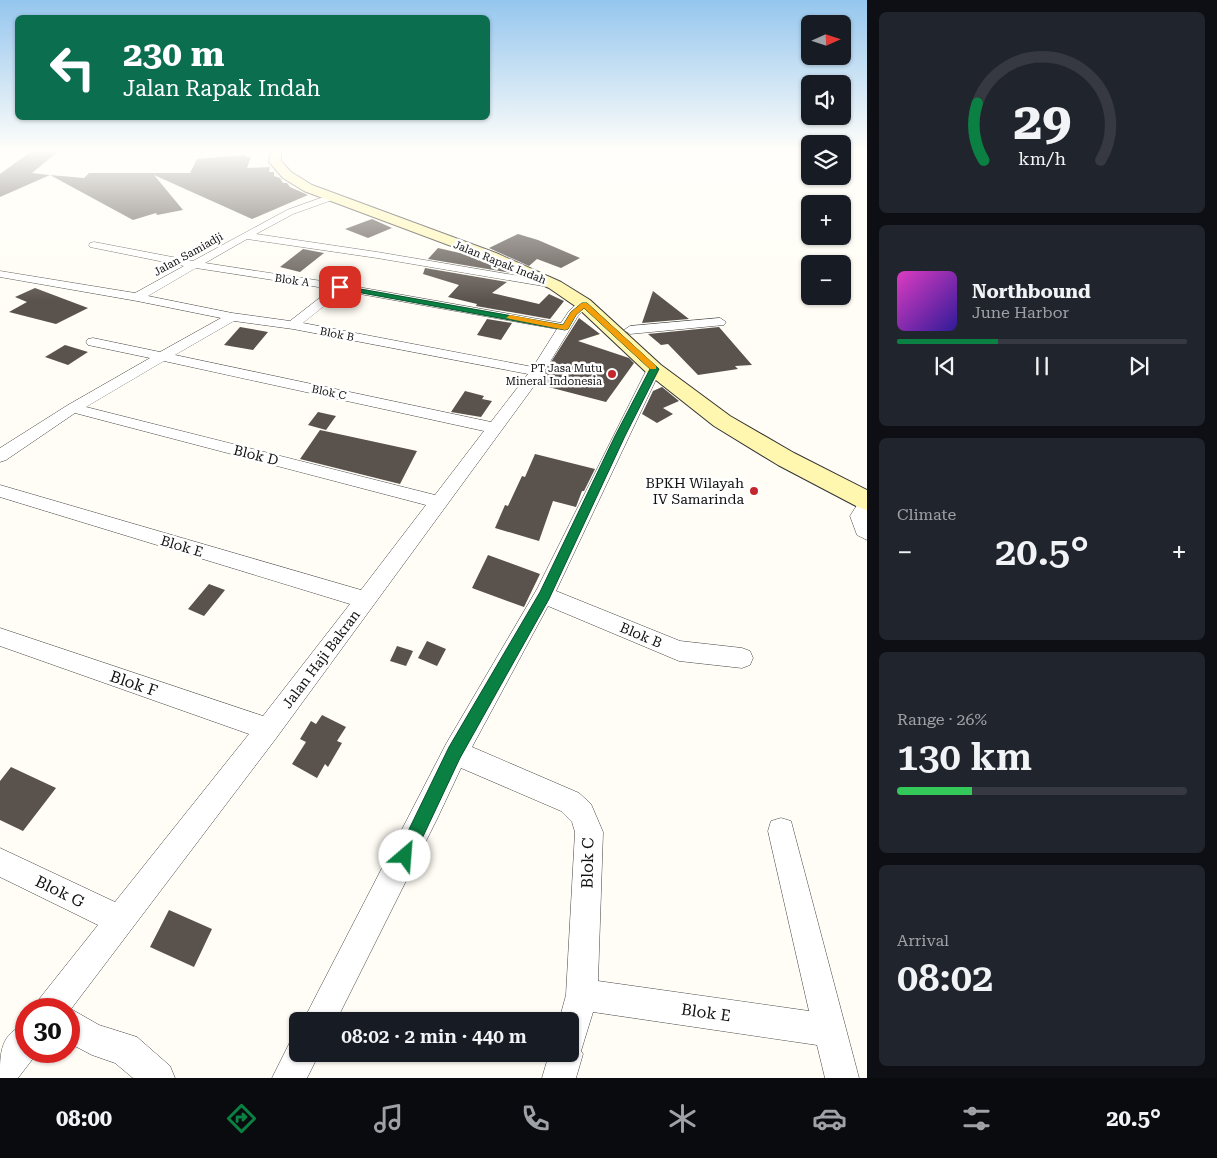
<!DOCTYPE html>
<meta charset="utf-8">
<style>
:root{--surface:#171b24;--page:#20242c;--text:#f1f3f6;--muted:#9ea1a6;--line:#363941;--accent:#0b8043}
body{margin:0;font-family:"Roboto Serif",serif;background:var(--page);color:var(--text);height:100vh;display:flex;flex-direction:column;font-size:19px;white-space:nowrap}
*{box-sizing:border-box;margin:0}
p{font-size:16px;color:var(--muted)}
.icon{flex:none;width:28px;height:28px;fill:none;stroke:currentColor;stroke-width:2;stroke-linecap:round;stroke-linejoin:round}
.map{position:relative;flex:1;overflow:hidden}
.sheet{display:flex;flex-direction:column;gap:12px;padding:12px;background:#0d0f14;width:350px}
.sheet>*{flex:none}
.guide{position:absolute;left:15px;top:15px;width:475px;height:105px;border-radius:8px;box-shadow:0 1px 4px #0004;background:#0b6e4f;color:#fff;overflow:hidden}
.needle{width:32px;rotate:87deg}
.tools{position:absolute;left:801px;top:15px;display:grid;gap:10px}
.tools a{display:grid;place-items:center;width:50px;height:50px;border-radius:8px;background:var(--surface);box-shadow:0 1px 4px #0004;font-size:25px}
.speed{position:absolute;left:15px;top:998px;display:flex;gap:10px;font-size:25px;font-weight:700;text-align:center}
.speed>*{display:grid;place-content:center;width:65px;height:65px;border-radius:50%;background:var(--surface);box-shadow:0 1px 4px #0004;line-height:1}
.speed .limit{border:8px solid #d22;background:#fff;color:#111}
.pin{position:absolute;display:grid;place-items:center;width:42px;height:42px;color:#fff;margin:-21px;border-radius:10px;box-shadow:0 2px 8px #0006}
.me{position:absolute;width:55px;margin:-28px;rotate:27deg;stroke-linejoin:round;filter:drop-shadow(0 0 4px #0008)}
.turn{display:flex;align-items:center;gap:18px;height:105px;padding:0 25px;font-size:22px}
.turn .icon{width:65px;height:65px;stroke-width:2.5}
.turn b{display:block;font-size:35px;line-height:42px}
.big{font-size:38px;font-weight:600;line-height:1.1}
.sheet .tile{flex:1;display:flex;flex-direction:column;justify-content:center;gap:8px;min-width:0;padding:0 18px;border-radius:8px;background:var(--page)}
.sheet .dial{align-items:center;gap:0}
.dial svg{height:130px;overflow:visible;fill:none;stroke:var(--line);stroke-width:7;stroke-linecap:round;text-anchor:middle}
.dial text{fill:var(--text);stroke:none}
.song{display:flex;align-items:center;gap:15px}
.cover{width:60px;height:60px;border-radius:8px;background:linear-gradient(135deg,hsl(310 70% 55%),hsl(250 70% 35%))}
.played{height:5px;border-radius:2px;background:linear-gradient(90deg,var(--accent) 35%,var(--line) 35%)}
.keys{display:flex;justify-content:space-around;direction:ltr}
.heat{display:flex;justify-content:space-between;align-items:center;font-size:28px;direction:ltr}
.charge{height:8px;border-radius:4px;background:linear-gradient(90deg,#34c759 26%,var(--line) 0)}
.trip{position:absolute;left:289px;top:1012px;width:290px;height:50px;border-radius:8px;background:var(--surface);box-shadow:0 1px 4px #0004;font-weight:600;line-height:50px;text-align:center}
.menu{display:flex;height:80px;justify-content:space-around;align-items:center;background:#090b0e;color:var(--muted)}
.menu .icon{width:35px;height:35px}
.menu .active{color:var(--accent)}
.menu b{font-size:22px;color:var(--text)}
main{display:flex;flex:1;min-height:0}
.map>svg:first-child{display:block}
.building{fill:#5a524d}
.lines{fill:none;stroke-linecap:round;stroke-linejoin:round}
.minor-casing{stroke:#444;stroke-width:1}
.secondary-casing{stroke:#333;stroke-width:2}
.minor{fill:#fff;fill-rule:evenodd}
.secondary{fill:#fff6b0;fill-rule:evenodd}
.route{fill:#0b8043;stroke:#07532c}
.slow{fill:#f59e0b}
.poi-dot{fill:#c4262e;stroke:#fff;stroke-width:2}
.labels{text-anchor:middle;stroke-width:5;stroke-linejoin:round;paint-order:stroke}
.far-street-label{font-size:11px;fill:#111;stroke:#fff}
.far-poi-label{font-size:11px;fill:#111;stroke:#fff;text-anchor:end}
.street-label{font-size:14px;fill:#111;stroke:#fff}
.poi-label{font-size:14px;fill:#111;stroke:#fff;text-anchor:end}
.near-street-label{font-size:16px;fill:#111;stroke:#fff}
</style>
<main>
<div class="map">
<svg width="867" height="1078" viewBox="0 0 867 1078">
<rect width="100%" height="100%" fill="#fffdf5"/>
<path class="building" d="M33,150h27l-28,23 18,2 -50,22v-23z
M246,155v2h5l-4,11 23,-1 -1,5h5v4l6,2 3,5h4l3,4 18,8 -56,24 -98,-44 29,35 -26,5 -1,-2 -23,7 -83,-45 34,3 5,-5h101l7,-14z
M372,219l20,9 -24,10 -23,-9z
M518,234l20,6 42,18 -19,10 -24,-9 -8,7 -40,-18z
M438,248l35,8 38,17 -83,-14z
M303,249l21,4 -24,19 -20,-5z
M425,268l82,14 -15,11 47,11 10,-10 15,7 -14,18 -74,-13 1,-2 -29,-7 11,-12 -36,-11z
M35,288l53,20 -32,16 -47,-12 18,-10 -12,-5z
M653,291l36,28 -47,4z
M579,318l21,16 -22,7 51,17 5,5 -28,39 -69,-18z
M487,319l25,4 -11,17 -24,-5z
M240,327l28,5 -15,18 -29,-5z
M719,327l33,38 -17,1 3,3 -40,6 -30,-31 -7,1 -13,-11z
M65,345l23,7 -20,13 -23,-8z
M662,387l17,14 -16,7 10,6 -16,9 -15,-9 11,-23z
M465,391l19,5 -2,3 10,2 -11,16 -30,-5z
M318,412l18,4 -10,14 -18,-5z
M320,430l97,21 -17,33 -100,-25z
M535,454l60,15 -11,22h-2l-6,16 -23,-6 -14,40 -44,-13 10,-23 3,1 14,-30 3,1z
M488,555l52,19 -16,33 -52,-19z
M209,584l16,6 -21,26 -16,-7z
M427,641l19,8 -9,17 -19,-8z
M397,646l16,5 -7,15 -16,-5z
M322,715l24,12 -9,14 5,2 -14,24 -3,-3 -8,14 -25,-14 14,-22 -6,-3 11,-18 5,3z
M11,767l45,21 -33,43 -23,-11v-39z
M169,910l43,19 -18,38 -44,-20z"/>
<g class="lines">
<g class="minor-casing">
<path id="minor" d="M332,194l5,3 -2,2 -42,15 -37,20 121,18 178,30 6,3 -6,3 -178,-30 -130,-19 -42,24 136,21 220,39 8,-12 11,-10h8l2,3 -12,12 -36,59 -265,362 -206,272 28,16 38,12 33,29 5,12h-42l-18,-15 -23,-8 -23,-12v-34h-34l5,-11 58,-73 -98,-48v-29l115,54 134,-168 -249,-88v-18l263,88 87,-112 -350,-107v-12l361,105 65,-85 -351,-92 -69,47 -6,2v-14l68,-43 82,-47 -62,-13 -2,-3 2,-3 5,-1 67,14 61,-34 -84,-17 -137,-24v-6l135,22 49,-27 -94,-19 -1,-2 1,-2 4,-1 99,19 94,-51zM196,268l135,21 -41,32 -58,-8 -84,-17zM343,291l214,38 -24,38 -230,-44zM234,321l59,8 235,45 -37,48 -316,-67zM164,361l320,70 -49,64 -349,-88z
M720,318l6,4 -2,3 -94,9 -6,-4 6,-4z
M654,365l7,4 -105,222 124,50 62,7 8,3 3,7 -3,7 -8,3 -63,-7 -131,-55 -76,141 107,46 12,11 12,28 -5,149 211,30 -41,-180 3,-10 10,-3 10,3 68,257h-34l-8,-33 -224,-33 -12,39 2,3 -7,24h-34l7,-24h21v-33h-11l7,-26 9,-163 -3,-10 -11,-11 -100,-43 -24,51 -101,202h-33l143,-277 91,-155 110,-220z
M867,498v42l-10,-5 -7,-19 11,-17z
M26,1024v27l12,1 -20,26h-18c0,-26 0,-44 26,-54z
M298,1039v15h21l-12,24h-35l18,-36z"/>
</g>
<g class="secondary-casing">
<path id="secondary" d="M271,150h10v11l10,11 21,13 184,68 65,29 29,18 71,65 69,51 64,37 73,37v20l-9,-3 -80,-42 -64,-39 -67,-53 -69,-65 -29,-20 -63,-29 -182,-68 -21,-13 -12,-14 -2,-2z"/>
</g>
<use href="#minor" class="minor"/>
<use href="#secondary" class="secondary"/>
</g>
<linearGradient id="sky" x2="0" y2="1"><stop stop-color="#95c6ee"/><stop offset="0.5" stop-color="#fffefa"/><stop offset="1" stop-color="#fffefa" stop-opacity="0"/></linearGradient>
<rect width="867" height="301" fill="url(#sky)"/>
<path class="route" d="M338,285l225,40 8,-13 11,-9h5l72,66 -34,67 -76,163 -89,159 -49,104 -6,3 -6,-3 -3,-6 53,-109 91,-155 75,-156 35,-67 -66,-61 -8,7 -8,14 -3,1 -225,-41 -2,-1z"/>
<path class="slow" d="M582,303h5l69,63v3h-6l-66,-61 -8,7 -8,14 -3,1 -59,-12 4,-3 53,10 8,-13z"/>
<g class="poi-dot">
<circle cx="612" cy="374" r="5"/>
<circle cx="754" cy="491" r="5"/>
</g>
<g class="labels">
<g class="far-street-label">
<text transform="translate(188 254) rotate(-29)" y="4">Jalan Samiadji</text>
<text transform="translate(500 262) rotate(22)" y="4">Jalan Rapak Indah</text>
<text transform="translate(292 280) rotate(8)" y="4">Blok A</text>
<text transform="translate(337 334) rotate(11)" y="4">Blok B</text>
<text transform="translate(329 392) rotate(12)" y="4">Blok C</text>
</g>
<g class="far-poi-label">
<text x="602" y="372">PT Jasa Mutu<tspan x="602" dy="13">Mineral Indonesia</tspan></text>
</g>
<g class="street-label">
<text transform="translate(256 455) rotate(14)" y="5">Blok D</text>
<text transform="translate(182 546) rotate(17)" y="5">Blok E</text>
<text transform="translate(641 635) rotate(23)" y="5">Blok B</text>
<text transform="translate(321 659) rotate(-53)" y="5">Jalan Haji Bakran</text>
</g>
<g class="poi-label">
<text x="744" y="488">BPKH Wilayah<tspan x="744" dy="16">IV Samarinda</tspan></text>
</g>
<g class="near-street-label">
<text transform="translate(134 683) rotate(19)" y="6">Blok F</text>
<text transform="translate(587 863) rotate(-89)" y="6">Blok C</text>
<text transform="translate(60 891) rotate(26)" y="6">Blok G</text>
<text transform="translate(706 1012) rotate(8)" y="6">Blok E</text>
</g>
</g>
</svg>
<div class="tools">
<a><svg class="needle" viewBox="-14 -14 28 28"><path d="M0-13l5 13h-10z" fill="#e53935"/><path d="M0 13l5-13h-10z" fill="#9ea1a6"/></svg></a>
<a><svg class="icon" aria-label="sound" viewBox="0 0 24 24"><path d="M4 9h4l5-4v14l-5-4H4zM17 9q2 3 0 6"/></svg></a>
<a><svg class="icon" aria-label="layers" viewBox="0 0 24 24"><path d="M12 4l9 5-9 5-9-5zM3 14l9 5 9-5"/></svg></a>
<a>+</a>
<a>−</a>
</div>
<div class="speed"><div class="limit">30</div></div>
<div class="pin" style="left:340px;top:287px;background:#d93025"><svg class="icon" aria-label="arrive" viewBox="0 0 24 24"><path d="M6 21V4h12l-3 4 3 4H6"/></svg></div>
<svg class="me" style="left:405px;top:856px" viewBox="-20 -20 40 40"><circle r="19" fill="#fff"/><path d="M0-13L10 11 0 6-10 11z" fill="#0b8043"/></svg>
<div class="trip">08:02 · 2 min · 440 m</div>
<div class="guide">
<div class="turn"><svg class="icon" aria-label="left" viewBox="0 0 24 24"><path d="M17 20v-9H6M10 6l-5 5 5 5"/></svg><div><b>230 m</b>Jalan Rapak Indah</div></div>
</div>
</div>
<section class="sheet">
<div class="tile dial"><svg viewBox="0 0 100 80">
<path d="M14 69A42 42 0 1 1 86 69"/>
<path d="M14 69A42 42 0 0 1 10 34" stroke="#0b8043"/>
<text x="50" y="56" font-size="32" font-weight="700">29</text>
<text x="50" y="72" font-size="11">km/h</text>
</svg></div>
<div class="tile">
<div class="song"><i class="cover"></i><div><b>Northbound</b><p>June Harbor</p></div></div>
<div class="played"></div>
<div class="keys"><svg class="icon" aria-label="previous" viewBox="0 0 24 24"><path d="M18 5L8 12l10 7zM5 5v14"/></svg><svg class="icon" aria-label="pause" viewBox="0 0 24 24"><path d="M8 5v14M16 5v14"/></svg><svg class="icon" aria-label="next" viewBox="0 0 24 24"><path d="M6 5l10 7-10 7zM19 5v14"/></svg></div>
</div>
<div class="tile"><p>Climate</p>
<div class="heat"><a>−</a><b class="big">20.5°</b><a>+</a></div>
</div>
<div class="tile"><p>Range · 26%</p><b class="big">130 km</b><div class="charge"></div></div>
<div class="tile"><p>Arrival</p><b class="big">08:02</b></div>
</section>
</main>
<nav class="menu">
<b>08:00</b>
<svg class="icon active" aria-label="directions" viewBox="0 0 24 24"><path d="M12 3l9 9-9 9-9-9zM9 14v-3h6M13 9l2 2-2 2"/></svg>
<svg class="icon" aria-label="music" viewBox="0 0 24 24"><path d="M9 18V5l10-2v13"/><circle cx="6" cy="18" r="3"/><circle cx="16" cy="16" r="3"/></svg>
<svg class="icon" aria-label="phone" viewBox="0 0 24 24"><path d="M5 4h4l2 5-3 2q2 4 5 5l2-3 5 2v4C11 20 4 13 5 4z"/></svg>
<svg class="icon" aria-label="climate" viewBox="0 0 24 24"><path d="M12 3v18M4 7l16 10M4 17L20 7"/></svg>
<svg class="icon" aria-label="car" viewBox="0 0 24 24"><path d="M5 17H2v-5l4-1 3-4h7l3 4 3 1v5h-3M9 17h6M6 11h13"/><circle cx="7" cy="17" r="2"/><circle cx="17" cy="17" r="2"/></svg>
<svg class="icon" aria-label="filters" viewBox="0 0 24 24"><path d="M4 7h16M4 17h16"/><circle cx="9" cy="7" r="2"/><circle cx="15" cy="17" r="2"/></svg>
<b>20.5°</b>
</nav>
